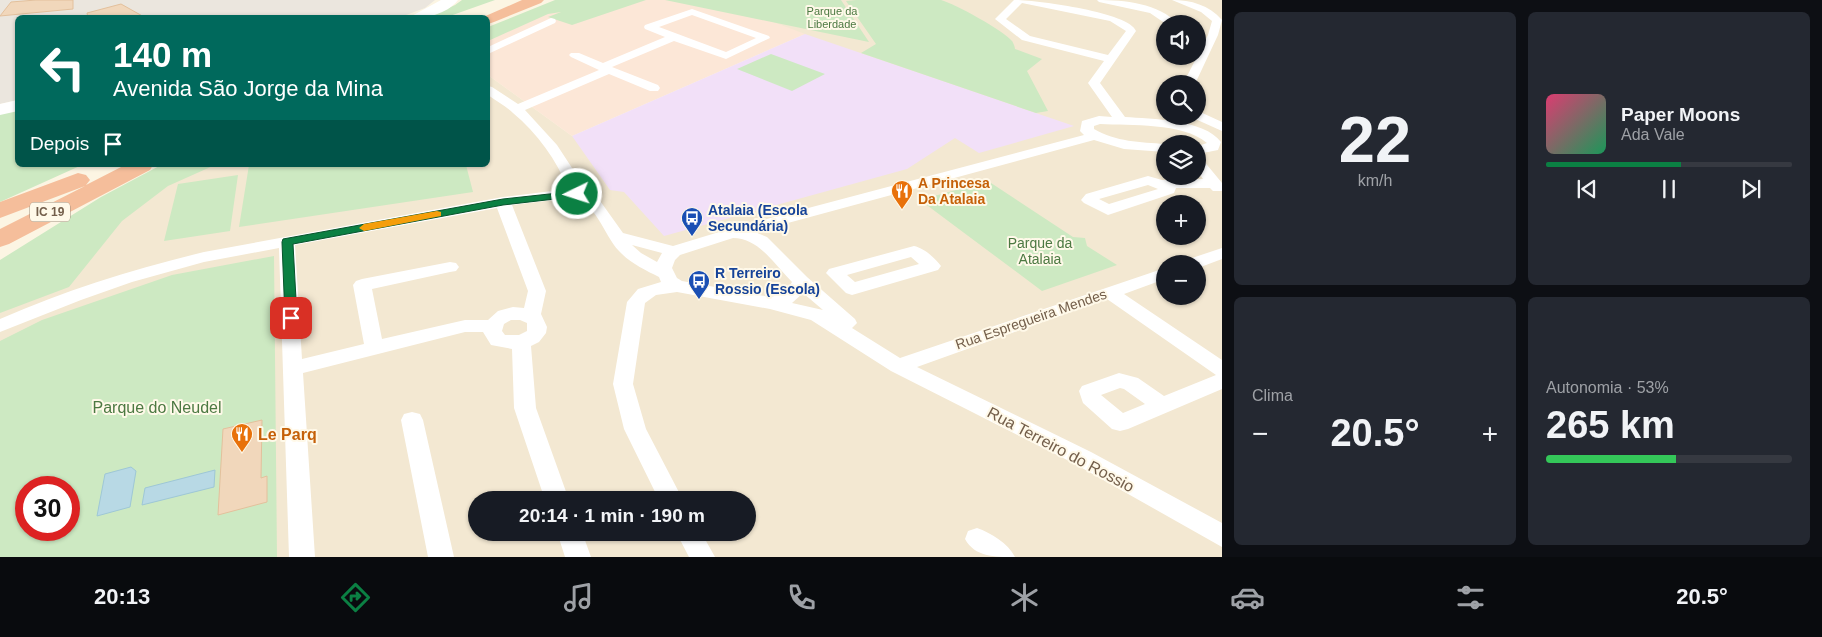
<!DOCTYPE html>
<html lang="pt">
<meta charset="utf-8">
<style>
:root{--surface:#171b24;--page:#242831;--text:#f1f3f6;--muted:#9ea1a6;--line:#363941;--accent:#0b8043}
body{margin:0;font-family:Arial,sans-serif;background:var(--page);color:var(--text);height:100vh;display:flex;flex-direction:column;font-size:19px;white-space:nowrap}
*{box-sizing:border-box;margin:0}
p{font-size:16px;color:var(--muted)}
.icon{flex:none;width:28px;height:28px;fill:none;stroke:currentColor;stroke-width:2;stroke-linecap:round;stroke-linejoin:round}
.map{position:relative;flex:1;overflow:hidden}
.drawer{display:flex;flex-direction:column;gap:12px;padding:12px;background:#0d0f14;width:600px}
.drawer>*{flex:none}
.banner{position:absolute;left:15px;top:15px;width:475px;height:152px;border-radius:8px;box-shadow:0 1px 4px #0004;background:#00695c;color:#fff;overflow:hidden}
.controls{position:absolute;left:1156px;top:15px;display:grid;gap:10px}
.controls a{display:grid;place-items:center;width:50px;height:50px;border-radius:50%;background:var(--surface);box-shadow:0 1px 4px #0004;font-size:25px}
.speed{position:absolute;left:15px;top:476px;display:flex;gap:10px;font-size:25px;font-weight:700;text-align:center}
.speed>*{display:grid;place-content:center;width:65px;height:65px;border-radius:50%;background:var(--surface);box-shadow:0 1px 4px #0004;line-height:1}
.speed .limit{border:8px solid #d22;background:#fff;color:#111}
.pin{position:absolute;display:grid;place-items:center;width:42px;height:42px;color:#fff;margin:-21px;border-radius:10px;box-shadow:0 2px 8px #0006}
.me{position:absolute;width:55px;margin:-28px;rotate:266deg;stroke-linejoin:round;filter:drop-shadow(0 0 4px #0008)}
.turn{display:flex;align-items:center;gap:18px;height:105px;padding:0 15px;font-size:22px}
.turn .icon{width:65px;height:65px;stroke-width:2.5}
.turn b{display:block;font-size:35px;line-height:42px}
.then{display:flex;align-items:center;height:48px;padding:0 15px;background:#0003;gap:10px;font-size:19px}
.big{font-size:38px;font-weight:800;line-height:1.1}
.drawer .widget{flex:1;display:flex;flex-direction:column;justify-content:center;gap:8px;min-width:0;padding:0 18px;border-radius:8px;background:var(--page)}
.drawer .dial{align-items:center;gap:0}
.dial b{font-size:65px;line-height:1}
.song{display:flex;align-items:center;gap:15px}
.cover{width:60px;height:60px;border-radius:8px;background:linear-gradient(135deg,hsl(340 70% 55%),hsl(150 70% 35%))}
.played{height:5px;border-radius:2px;background:linear-gradient(90deg,var(--accent) 55%,var(--line) 55%)}
.keys{display:flex;justify-content:space-around;direction:ltr}
.heat{display:flex;justify-content:space-between;align-items:center;font-size:28px;direction:ltr}
.charge{height:8px;border-radius:4px;background:linear-gradient(90deg,#34c759 53%,var(--line) 0)}
.drawer .tiles{flex:1;display:grid;gap:12px;grid-template-columns:repeat(2,1fr)}
.trip{position:absolute;left:468px;top:491px;width:288px;height:50px;border-radius:25px;background:var(--surface);box-shadow:0 1px 4px #0004;font-weight:800;line-height:50px;text-align:center}
.menu{display:flex;height:80px;justify-content:space-around;align-items:center;background:#090b0e;color:var(--muted)}
.menu .icon{width:35px;height:35px}
.menu .active{color:var(--accent)}
.menu b{font-size:22px;color:var(--text)}
main{display:flex;flex:1;min-height:0}
.map>svg:first-child{display:block}
.residential{fill:#f3e8d2;fill-rule:evenodd}
.commercial{fill:#fce7d7}
.industrial{fill:#ebe6de}
.education{fill:#f2e0f8}
.green{fill:#cde9c2;fill-rule:evenodd}
.water{fill:#b8d9e5;stroke:#9ec7d6}
.building{fill:#f1d7bb;stroke:#e3c09c}
.lines{fill:none;stroke-linecap:round;stroke-linejoin:round}
.street{fill:#fff;fill-rule:evenodd}
.secondary{fill:#fff;fill-rule:evenodd}
.highway{fill:#f5be9b;fill-rule:evenodd}
.route{fill:#0b8043;stroke:#07532c}
.slow{fill:#f59e0b}
.labels{text-anchor:middle;stroke-width:4;stroke-linejoin:round;paint-order:stroke}
.far-park-label{font-size:11px;fill:#4c7942;stroke:#fff9e9}
.shield{fill:#fff9e9;stroke:#9d8c7a;stroke-width:1}
.shield-label{font-size:12px;font-weight:bold;fill:#735e4a}
.food-label{font-size:14px;font-weight:bold;fill:#c56008;stroke:#fff9e9;text-anchor:start}
.transit-label{font-size:14px;font-weight:bold;fill:#164399;stroke:#fff9e9;text-anchor:start}
.park-label{font-size:14px;fill:#4c7942;stroke:#fff9e9}
.street-label{font-size:14px;fill:#735e4a;stroke:#fff9e9}
.near-park-label{font-size:16px;fill:#4c7942;stroke:#fff9e9}
.near-food-label{font-size:16px;font-weight:bold;fill:#c56008;stroke:#fff9e9;text-anchor:start}
.near-street-label{font-size:16px;fill:#735e4a;stroke:#fff9e9}
</style>
<main>
<div class="map">
<svg width="1222" height="557" viewBox="0 0 1222 557">
<rect width="100%" height="100%" fill="#fcf5e3"/>
<path class="residential" d="M715,0h507v557h-1222v-289l190,-103h298v-90l84,61 384,-6 76,-6zM1165,24h33v32h-33zM1165,84h33v32h-33zM1165,144h33v32h-33zM1165,204h33v32h-33zM1165,264h33v32h-33zM26,488h43v42h-43zM476,500h270v32h-270z"/>
<path class="commercial" d="M563,0h152l90,34 -233,102 -84,-61v-41z"/>
<path class="industrial" d="M0,0h435l-10,8 -27,10h-380l-1,82 -17,4z"/>
<path class="education" d="M805,34l269,92 -95,27 -24,-15 -48,31 -243,67 -40,-44 -14,-2 -38,-54z"/>
<path class="green" d="M462,0h33l-48,17h-18l26,-12z
M555,0h91l-74,25 -24,-8 13,-5 -13,2 -60,27v-14z
M665,0h176l28,42z
M856,0h85c14,4 62,30 71,41 1,1 3,6 3,8l27,10 -15,12 21,40 -12,2 -175,-60 15,-9 -30,-43z
M771,54l54,20 -33,17 -55,-22z
M17,108l1,57h64l-82,37v-89z
M161,165h54l-47,21 -46,35 -53,66 -69,26v-53l101,-63z
M249,165h217l7,27 -234,35z
M238,175l-8,56 -66,10 14,-57z
M988,181l85,56 12,1 2,8 30,19 -75,26 -122,-91z
M274,256l3,301h-277v-216l42,-21 130,-45zM26,488h43v42h-43z"/>
<path class="water" d="M131,467l5,4 -6,36 -33,9 8,-42z
M215,470l-1,17 -72,18 3,-17z"/>
<path class="building" d="M36,0h37v9l-73,7 11,-14z
M121,4l25,14h-58l-1,-5z
M262,420l-1,58 6,-2v26l-49,13 5,-86z"/>
<g class="lines">
<path class="street" d="M1014,0c21,0 115,12 122,31l-36,52 25,34c26,2 79,2 96,25l-3,8 -20,4v-8l9,-3c-25,-21 -76,-17 -107,-19l-6,2v3c22,13 46,13 71,15v8l-41,-3 -30,-9 -339,92 12,5 40,40 48,42 2,4 -5,5 48,30 265,-90v11l-41,15 98,66v29l-94,40 -8,2 -8,-2 -29,-26 -4,-12 3,-5 37,-13 19,5 26,18 52,-21 -109,-76 -190,68 174,85 131,71v24l-147,-83 -184,-93 -80,-51 -41,-11 -93,-17 -21,3 -11,8 -12,81 13,45 37,71h-24l-35,-71 -11,-45 14,-82 11,-13 23,-7 -2,-5c-14,-7 -29,-14 -40,-26 -16,-17 -23,-50 -48,-53l-59,7 34,86 -5,23 6,13 -1,6 -7,9 -8,4 5,62 33,92h-24l-31,-92 -2,-59 -21,-4 -8,-13h-18l-162,41 12,184h-26l-10,-309 -75,14 -72,20 -51,18 -81,32v-13c66,-29 134,-50 204,-67l299,-55 65,-8c-11,-29 -31,-56 -55,-76 -7,-7 -17,-12 -25,-18v-9l4,1 26,17 81,-34 -28,-13 -2,-2 2,-2h8l24,10 62,-26 -20,-8 -1,-2 1,-2 47,-16 77,27 1,2 -44,21 -52,-18 -62,26 46,18 2,3 -2,3h-8l-41,-17 -84,36 32,35 17,26 9,19 15,8 25,35 50,13 56,-17 355,-94 -4,-4 2,-10 17,-5 13,1 -24,-34 16,-22 -82,-21 -27,-21zM1022,3l88,18 16,10 -18,24 -78,-19 -24,-17zM692,15l64,23 -30,14 -67,-25zM497,208l31,83 -4,17 -11,-1 -15,4 -10,9h-23l-83,19 -10,-50 78,-17 6,-1 3,-4 -3,-4 -6,-1 -88,17 -6,2 -3,4 11,59 -62,15 -7,-114zM733,238c26,0 42,27 59,44 -5,9 -12,13 -22,15l-88,-16 -5,-3 -5,-10 3,-8 5,-5zM632,245l30,8 -5,9 -16,-9zM803,293l20,17 -31,-7zM511,320h9l7,3v8l-8,4h-14l-3,-4 2,-7zM1120,388l4,1 21,15 -22,9 -22,-18z
M1097,0c27,0 62,3 81,24h-12l-16,-11 -51,-11z
M1172,0c19,0 37,5 50,20l-4,15 -23,49h-12l25,-49 4,-14 -11,-9z
M551,18l4,1 1,2 -1,2 -67,31v-7z
M1198,111l24,11v9l-29,-13 -1,-2h6z
M1198,159l5,1 19,23v8h-9l-3,-3h-34l-2,5 -66,22 -24,-12 -3,-3 5,-6 62,-18 14,4 41,-1 -5,-7zM1148,185l10,4 -49,15 -10,-5z
M914,246c10,2 21,12 27,20l-3,4 -86,25 -6,-2 -20,-20 3,-4zM911,257l8,7 -64,18 -8,-7z
M1222,248v11l-24,9v-4h-14l2,-4z
M412,412l8,2 3,6 31,137h-26l-27,-137 3,-6z
M977,528c14,5 31,15 38,29 -21,0 -40,0 -50,-18l3,-8z
M557,532h25l9,25h-26z
M676,532h25l14,25h-26z"/>
<path class="secondary" d="M441,0h17c-12,15 -32,18 -50,18z
M18,100v11l-18,4v-11z"/>
<path class="highway" d="M522,0h22l-3,3 -47,19 -6,2v-6h-7z
M125,165h28l-3,5 -141,74 -9,3v-18l85,-43 -85,32v-16l78,-29 8,2 4,5 -4,5z"/>
</g>
<path class="route" d="M577,191l5,3 -1,2 -78,9 -210,39 4,74 -6,4 -6,-4 -3,-76 1,-3 220,-40z"/>
<path class="slow" d="M437,211l4,1v4l-77,15 -5,-3 5,-4z"/>
<defs>
<g id="restaurant-pin" transform="scale(1.125)"><path d="M0 17L-7.5 6A9.5 9.5 0 1 1 7.5 6Z" fill="#e8710a" stroke="#fff9e9"/><path d="M-5-6h1v4h1v-4h1v4h1v-4h1v5L-1.5 .5V6h-2V.5L-5-1ZM5-6V6H3V1.5H1.5Q1.5-4 5-6Z" fill="#fff"/></g>
<g id="bus-pin" transform="scale(1.125)"><path d="M0 17L-7.5 6A9.5 9.5 0 1 1 7.5 6Z" fill="#1a4fb4" stroke="#fff9e9"/><path d="M-5-6H5V4H4V6H2V4H-2V6H-4V4H-5ZM-3.5-4V0h7V-4ZM-3.5 1.2v1.5H-2V1.2ZM2 1.2v1.5H3.5V1.2Z" fill="#fff"/></g>
</defs>
<g fill-rule="evenodd">
<use href="#restaurant-pin" x="902" y="191"/>
<use href="#bus-pin" x="692" y="218"/>
<use href="#bus-pin" x="699" y="281"/>
<use href="#restaurant-pin" x="242" y="434"/>
</g>
<g class="labels">
<g class="far-park-label">
<text x="832" y="15">Parque da<tspan x="832" dy="13">Liberdade</tspan></text>
</g>
<rect class="shield" x="30" y="202.5" width="40" height="19" rx="4"/>
<g class="shield-label">
<text x="50" y="216">IC 19</text>
</g>
<g class="food-label">
<text x="918" y="188">A Princesa<tspan x="918" dy="16">Da Atalaia</tspan></text>
</g>
<g class="transit-label">
<text x="708" y="215">Atalaia (Escola<tspan x="708" dy="16">Secundária)</tspan></text>
<text x="715" y="278">R Terreiro<tspan x="715" dy="16">Rossio (Escola)</tspan></text>
</g>
<g class="park-label">
<text x="1040" y="248">Parque da<tspan x="1040" dy="16">Atalaia</tspan></text>
</g>
<g class="street-label">
<text transform="translate(1031 319) rotate(-19)" y="5">Rua Espregueira Mendes</text>
</g>
<g class="near-park-label">
<text x="157" y="413">Parque do Neudel</text>
</g>
<g class="near-food-label">
<text x="258" y="440">Le Parq</text>
</g>
<g class="near-street-label">
<text transform="translate(1061 449) rotate(28)" y="6">Rua Terreiro do Rossio</text>
</g>
</g>
</svg>
<div class="controls">
<a><svg class="icon" aria-label="sound" viewBox="0 0 24 24"><path d="M4 9h4l5-4v14l-5-4H4zM17 9q2 3 0 6"/></svg></a>
<a><svg class="icon" aria-label="search" viewBox="0 0 24 24"><circle cx="10" cy="10" r="6"/><path d="M15 15l6 6"/></svg></a>
<a><svg class="icon" aria-label="layers" viewBox="0 0 24 24"><path d="M12 4l9 5-9 5-9-5zM3 14l9 5 9-5"/></svg></a>
<a>+</a>
<a>−</a>
</div>
<div class="speed"><div class="limit">30</div></div>
<div class="pin" style="left:291px;top:318px;background:#d93025"><svg class="icon" aria-label="arrive" viewBox="0 0 24 24"><path d="M6 21V4h12l-3 4 3 4H6"/></svg></div>
<svg class="me" style="left:577px;top:194px" viewBox="-20 -20 40 40"><circle r="17" fill="#0b8043" stroke="#fff" stroke-width="3"/><path d="M0-11L8 9 0 5-8 9z" fill="#fff"/></svg>
<div class="trip">20:14 · 1 min · 190 m</div>
<div class="banner">
<div class="turn"><svg class="icon" aria-label="left" viewBox="0 0 24 24"><path d="M17 20v-9H6M10 6l-5 5 5 5"/></svg><div><b>140 m</b>Avenida São Jorge da Mina</div></div>
<div class="then">Depois<svg class="icon" aria-label="arrive" viewBox="0 0 24 24"><path d="M6 21V4h12l-3 4 3 4H6"/></svg></div>
</div>
</div>
<section class="drawer">
<div class="tiles">
<div class="widget dial"><b>22</b><p>km/h</p></div>
<div class="widget">
<div class="song"><i class="cover"></i><div><b>Paper Moons</b><p>Ada Vale</p></div></div>
<div class="played"></div>
<div class="keys"><svg class="icon" aria-label="previous" viewBox="0 0 24 24"><path d="M18 5L8 12l10 7zM5 5v14"/></svg><svg class="icon" aria-label="pause" viewBox="0 0 24 24"><path d="M8 5v14M16 5v14"/></svg><svg class="icon" aria-label="next" viewBox="0 0 24 24"><path d="M6 5l10 7-10 7zM19 5v14"/></svg></div>
</div>
<div class="widget"><p>Clima</p>
<div class="heat"><a>−</a><b class="big">20.5°</b><a>+</a></div>
</div>
<div class="widget"><p>Autonomia · 53%</p><b class="big">265 km</b><div class="charge"></div></div>
</div>
</section>
</main>
<nav class="menu">
<b>20:13</b>
<svg class="icon active" aria-label="directions" viewBox="0 0 24 24"><path d="M12 3l9 9-9 9-9-9zM9 14v-3h6M13 9l2 2-2 2"/></svg>
<svg class="icon" aria-label="music" viewBox="0 0 24 24"><path d="M9 18V5l10-2v13"/><circle cx="6" cy="18" r="3"/><circle cx="16" cy="16" r="3"/></svg>
<svg class="icon" aria-label="phone" viewBox="0 0 24 24"><path d="M5 4h4l2 5-3 2q2 4 5 5l2-3 5 2v4C11 20 4 13 5 4z"/></svg>
<svg class="icon" aria-label="climate" viewBox="0 0 24 24"><path d="M12 3v18M4 7l16 10M4 17L20 7"/></svg>
<svg class="icon" aria-label="car" viewBox="0 0 24 24"><path d="M5 17H2v-5l4-1 3-4h7l3 4 3 1v5h-3M9 17h6M6 11h13"/><circle cx="7" cy="17" r="2"/><circle cx="17" cy="17" r="2"/></svg>
<svg class="icon" aria-label="filters" viewBox="0 0 24 24"><path d="M4 7h16M4 17h16"/><circle cx="9" cy="7" r="2"/><circle cx="15" cy="17" r="2"/></svg>
<b>20.5°</b>
</nav>
